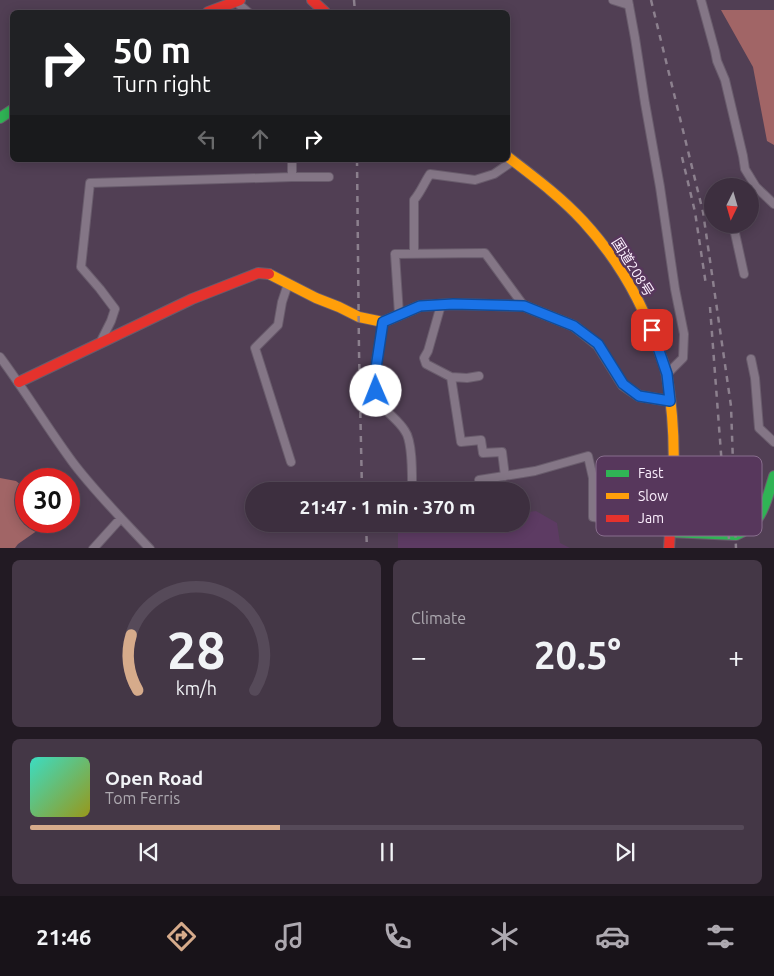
<!DOCTYPE html>
<meta charset="utf-8">
<style>
:root{--surface:#3d2f3f;--page:#443746;--text:#f1f3f6;--muted:#ada9b0;--line:#564a59;--accent:#d6ab8b}
body{margin:0;font-family:Ubuntu,"Noto Sans JP",sans-serif;background:var(--page);color:var(--text);height:100vh;display:flex;flex-direction:column;font-size:19px;white-space:nowrap}
*{box-sizing:border-box;margin:0}
p{font-size:16px;color:var(--muted)}
.icon{flex:none;width:28px;height:28px;fill:none;stroke:currentColor;stroke-width:2;stroke-linecap:round;stroke-linejoin:round}
.map{position:relative;height:548px;overflow:hidden}
.details{display:flex;flex-direction:column;gap:12px;padding:12px;background:#221a23;flex:1}
.details>*{flex:none}
.banner{position:absolute;left:10px;top:10px;width:500px;height:152px;border-radius:8px;box-shadow:0 2px 12px #0003,0 0 0 1px var(--line);background:#202124;color:#fff;overflow:hidden}
.needle{width:32px;rotate:185deg}
.controls{position:absolute;left:704px;top:178px;display:grid;gap:10px}
.controls a{display:grid;place-items:center;width:55px;height:55px;border-radius:50%;background:var(--surface);box-shadow:0 2px 12px #0003,0 0 0 1px var(--line);font-size:25px}
.speed{position:absolute;left:15px;top:468px;display:flex;gap:10px;font-size:25px;font-weight:700;text-align:center}
.speed>*{display:grid;place-content:center;width:65px;height:65px;border-radius:50%;background:var(--surface);box-shadow:0 2px 12px #0003,0 0 0 1px var(--line);line-height:1}
.speed .limit{border:8px solid #d22;background:#fff;color:#111}
.pin{position:absolute;display:grid;place-items:center;width:42px;height:42px;color:#fff;margin:-21px;border-radius:10px;box-shadow:0 2px 8px #0006}
.me{position:absolute;width:55px;margin:-28px;rotate:359deg;stroke-linejoin:round;filter:drop-shadow(0 0 4px #0008)}
.turn{display:flex;align-items:center;gap:18px;height:105px;padding:0 20px;font-size:22px}
.turn .icon{width:65px;height:65px;stroke-width:2.5}
.turn b{display:block;font-size:35px;line-height:42px}
.lanes{display:flex;align-items:center;height:48px;padding:0 20px;background:#0003;justify-content:center;gap:25px;direction:ltr}
.lanes .off{opacity:.35}
.big{font-size:38px;font-weight:700;line-height:1.1}
.details .widget{flex:1;display:flex;flex-direction:column;justify-content:center;gap:8px;min-width:0;padding:0 18px;border-radius:8px;background:var(--page)}
.details .dial{align-items:center;gap:0}
.dial svg{height:130px;overflow:visible;fill:none;stroke:var(--line);stroke-width:7;stroke-linecap:round;text-anchor:middle}
.dial text{fill:var(--text);stroke:none}
.song{display:flex;align-items:center;gap:15px}
.cover{width:60px;height:60px;border-radius:8px;background:linear-gradient(135deg,hsl(170 70% 55%),hsl(60 70% 35%))}
.played{height:5px;border-radius:2px;background:linear-gradient(90deg,var(--accent) 35%,var(--line) 35%)}
.keys{display:flex;justify-content:space-around;direction:ltr}
.heat{display:flex;justify-content:space-between;align-items:center;font-size:28px;direction:ltr}
.details .tiles{flex:1;display:grid;gap:12px;grid-template-columns:1fr 1fr}
.widget:last-child{grid-column:span 2}
.trip{position:absolute;left:245px;top:482px;width:285px;height:50px;border-radius:25px;background:var(--surface);box-shadow:0 2px 12px #0003,0 0 0 1px var(--line);font-weight:700;line-height:50px;text-align:center}
.tabs{display:flex;height:80px;justify-content:space-around;align-items:center;background:#181319;color:var(--muted)}
.tabs .icon{width:35px;height:35px}
.tabs .selected{color:var(--accent)}
.tabs b{font-size:22px;color:var(--text)}
.map>svg:first-child{display:block}
.built{fill:#5d3b63}
.forest{fill:#a16566}
.lines{fill:none;stroke-linecap:round;stroke-linejoin:round}
.street-casing{stroke:#695c6c;stroke-width:10}
.fast-casing{stroke:#695c6c;stroke-width:12}
.slow-casing{stroke:#695c6c;stroke-width:12}
.jam-casing{stroke:#695c6c;stroke-width:12}
.street{stroke:#847686;stroke-width:8}
.fast{stroke:#30b455;stroke-width:10}
.slow{stroke:#ff9f0a;stroke-width:10}
.jam{stroke:#e5322d;stroke-width:10}
.rail{stroke:#8c808e;stroke-width:2.5;stroke-dasharray:6 6;stroke-linecap:butt}
.route-casing{stroke:#114b97;stroke-width:12}
.route{stroke:#1a73e8;stroke-width:9}
.labels{text-anchor:middle;stroke-width:5;stroke-linejoin:round;paint-order:stroke}
.street-label{font-size:14px;fill:#fcf0fe;stroke:#57375c}
.key{fill:#57375c;stroke:#886e8d;stroke-width:1}
.key-label{font-size:14px;fill:#fcf0fe}
</style>
<div class="map">
<svg width="774" height="549" viewBox="0 0 774 549">
<rect width="100%" height="100%" fill="#513f54"/>
<path class="built" d="M536,511l21,12 3,20 10,5h-172v-24h123v-11z"/>
<path class="forest" d="M721,10h53v135l-7,-4 -14,-74z
M0,478l16,3 10,8v32h25l-33,23 -3,4h-15z"/>
<g class="lines">
<g class="street-casing">
<path id="street" d="M613,0l16,5
M628,0l7,38 10,65 15,84 15,102 9,45 -1,24 -16,16
M701,0l14,51 2,10 8,19 18,76 2,13 11,18 18,17
M236,2l12,10
M292,160v17
M733,224l11,50
M414,254v-54c7,-8 10,-17 16,-26l45,6 19,-6 19,-13
M288,284l-6,18 -4,23 -23,23 36,114
M441,305l-13,46 -4,7 2,6 25,13 16,1 12,-2
M399,314l-4,-60 90,-1 39,53
M383,322c-3,20 -11,49 -7,69 5,21 19,24 29,40 8,11 7,46 7,60
M100,343l11,-22 4,-12 -15,-20 -19,-22 9,-84 202,-6h37
M0,357c26,35 48,72 74,107 23,30 50,57 76,85
M751,359l4,19 4,50 15,14
M451,377l10,65 20,-2 2,13 19,-1 3,24
M483,491l-4,-11 56,-9 53,-15 5,22v39l20,3
M93,549l28,-31"/>
</g>
<g class="fast-casing">
<path id="fast" d="M0,118l12,-8
M670,532l66,3c27,-11 30,-34 38,-59"/>
</g>
<g class="slow-casing">
<path id="slow" d="M508,157c26,20 53,40 75,64 34,37 60,82 76,130 3,8 7,17 8,25 6,36 8,70 6,106
M269,274l47,24 23,9 20,10 24,5 37,-16 33,-2 71,2 50,20 24,19 25,40 16,11 31,5"/>
</g>
<g class="jam-casing">
<path id="jam" d="M312,0l13,12
M208,12l32,-12
M19,382l173,-83 66,-26 11,1
M669,549l4,-67"/>
</g>
<use href="#street" class="street"/>
<use href="#fast" class="fast"/>
<use href="#slow" class="slow"/>
<use href="#jam" class="jam"/>
<path class="rail" d="M354,0l1,12
M651,0l52,212 28,194 5,143
M682,157l13,55 11,73
M357,160l2,191 3,140
M710,307l14,186 5,46
M366,524l1,25"/>
</g>
<g class="lines">
<g class="route-casing">
<path id="route" d="M376,391v-23l7,-46 37,-16 33,-2 71,2 50,20 24,18 25,40 16,12 31,5 -3,-27 -15,-44"/>
</g>
<use href="#route" class="route"/>
</g>
<g class="labels">
<g class="street-label">
<text transform="translate(633 267) rotate(58)" y="5">国道208号</text>
</g>
</g>
<rect x="596" y="456" width="166" height="80" rx="8" class="key"/>
<rect x="606" y="470" width="23" height="7" fill="#30b455"/>
<rect x="606" y="493" width="23" height="6" fill="#ff9f0a"/>
<rect x="606" y="515" width="23" height="7" fill="#e5322d"/>
<g class="key-label">
<text x="638" y="478">Fast</text>
<text x="638" y="501">Slow</text>
<text x="638" y="523">Jam</text>
</g>
</svg>
<div class="controls">
<a><svg class="needle" viewBox="-14 -14 28 28"><path d="M0-13l5 13h-10z" fill="#e53935"/><path d="M0 13l5-13h-10z" fill="#ada9b0"/></svg></a>
</div>
<div class="speed"><div class="limit">30</div></div>
<div class="pin" style="left:652px;top:330px;background:#d93025"><svg class="icon" aria-label="arrive" viewBox="0 0 24 24"><path d="M6 21V4h12l-3 4 3 4H6"/></svg></div>
<svg class="me" style="left:376px;top:391px" viewBox="-20 -20 40 40"><circle r="19" fill="#fff"/><path d="M0-13L10 11 0 6-10 11z" fill="#1a73e8"/></svg>
<div class="trip">21:47 · 1 min · 370 m</div>
<div class="banner">
<div class="turn"><svg class="icon" aria-label="right" viewBox="0 0 24 24"><path d="M7 20v-9h11M14 6l5 5-5 5"/></svg><div><b>50 m</b>Turn right</div></div>
<div class="lanes"><svg class="icon off" aria-label="left" viewBox="0 0 24 24"><path d="M17 20v-9H6M10 6l-5 5 5 5"/></svg><svg class="icon off" aria-label="ahead" viewBox="0 0 24 24"><path d="M12 20V5M6 11l6-6 6 6"/></svg><svg class="icon" aria-label="right" viewBox="0 0 24 24"><path d="M7 20v-9h11M14 6l5 5-5 5"/></svg></div>
</div>
</div>
<section class="details">
<div class="tiles">
<div class="widget dial"><svg viewBox="0 0 100 80">
<path d="M14 69A42 42 0 1 1 86 69"/>
<path d="M14 69A42 42 0 0 1 10 35" stroke="#d6ab8b"/>
<text x="50" y="56" font-size="32" font-weight="700">28</text>
<text x="50" y="72" font-size="11">km/h</text>
</svg></div>
<div class="widget"><p>Climate</p>
<div class="heat"><a>−</a><b class="big">20.5°</b><a>+</a></div>
</div>
<div class="widget">
<div class="song"><i class="cover"></i><div><b>Open Road</b><p>Tom Ferris</p></div></div>
<div class="played"></div>
<div class="keys"><svg class="icon" aria-label="previous" viewBox="0 0 24 24"><path d="M18 5L8 12l10 7zM5 5v14"/></svg><svg class="icon" aria-label="pause" viewBox="0 0 24 24"><path d="M8 5v14M16 5v14"/></svg><svg class="icon" aria-label="next" viewBox="0 0 24 24"><path d="M6 5l10 7-10 7zM19 5v14"/></svg></div>
</div>
</div>
</section>
<nav class="tabs">
<b>21:46</b>
<svg class="icon selected" aria-label="directions" viewBox="0 0 24 24"><path d="M12 3l9 9-9 9-9-9zM9 14v-3h6M13 9l2 2-2 2"/></svg>
<svg class="icon" aria-label="music" viewBox="0 0 24 24"><path d="M9 18V5l10-2v13"/><circle cx="6" cy="18" r="3"/><circle cx="16" cy="16" r="3"/></svg>
<svg class="icon" aria-label="phone" viewBox="0 0 24 24"><path d="M5 4h4l2 5-3 2q2 4 5 5l2-3 5 2v4C11 20 4 13 5 4z"/></svg>
<svg class="icon" aria-label="climate" viewBox="0 0 24 24"><path d="M12 3v18M4 7l16 10M4 17L20 7"/></svg>
<svg class="icon" aria-label="car" viewBox="0 0 24 24"><path d="M5 17H2v-5l4-1 3-4h7l3 4 3 1v5h-3M9 17h6M6 11h13"/><circle cx="7" cy="17" r="2"/><circle cx="17" cy="17" r="2"/></svg>
<svg class="icon" aria-label="filters" viewBox="0 0 24 24"><path d="M4 7h16M4 17h16"/><circle cx="9" cy="7" r="2"/><circle cx="15" cy="17" r="2"/></svg>
</nav>
